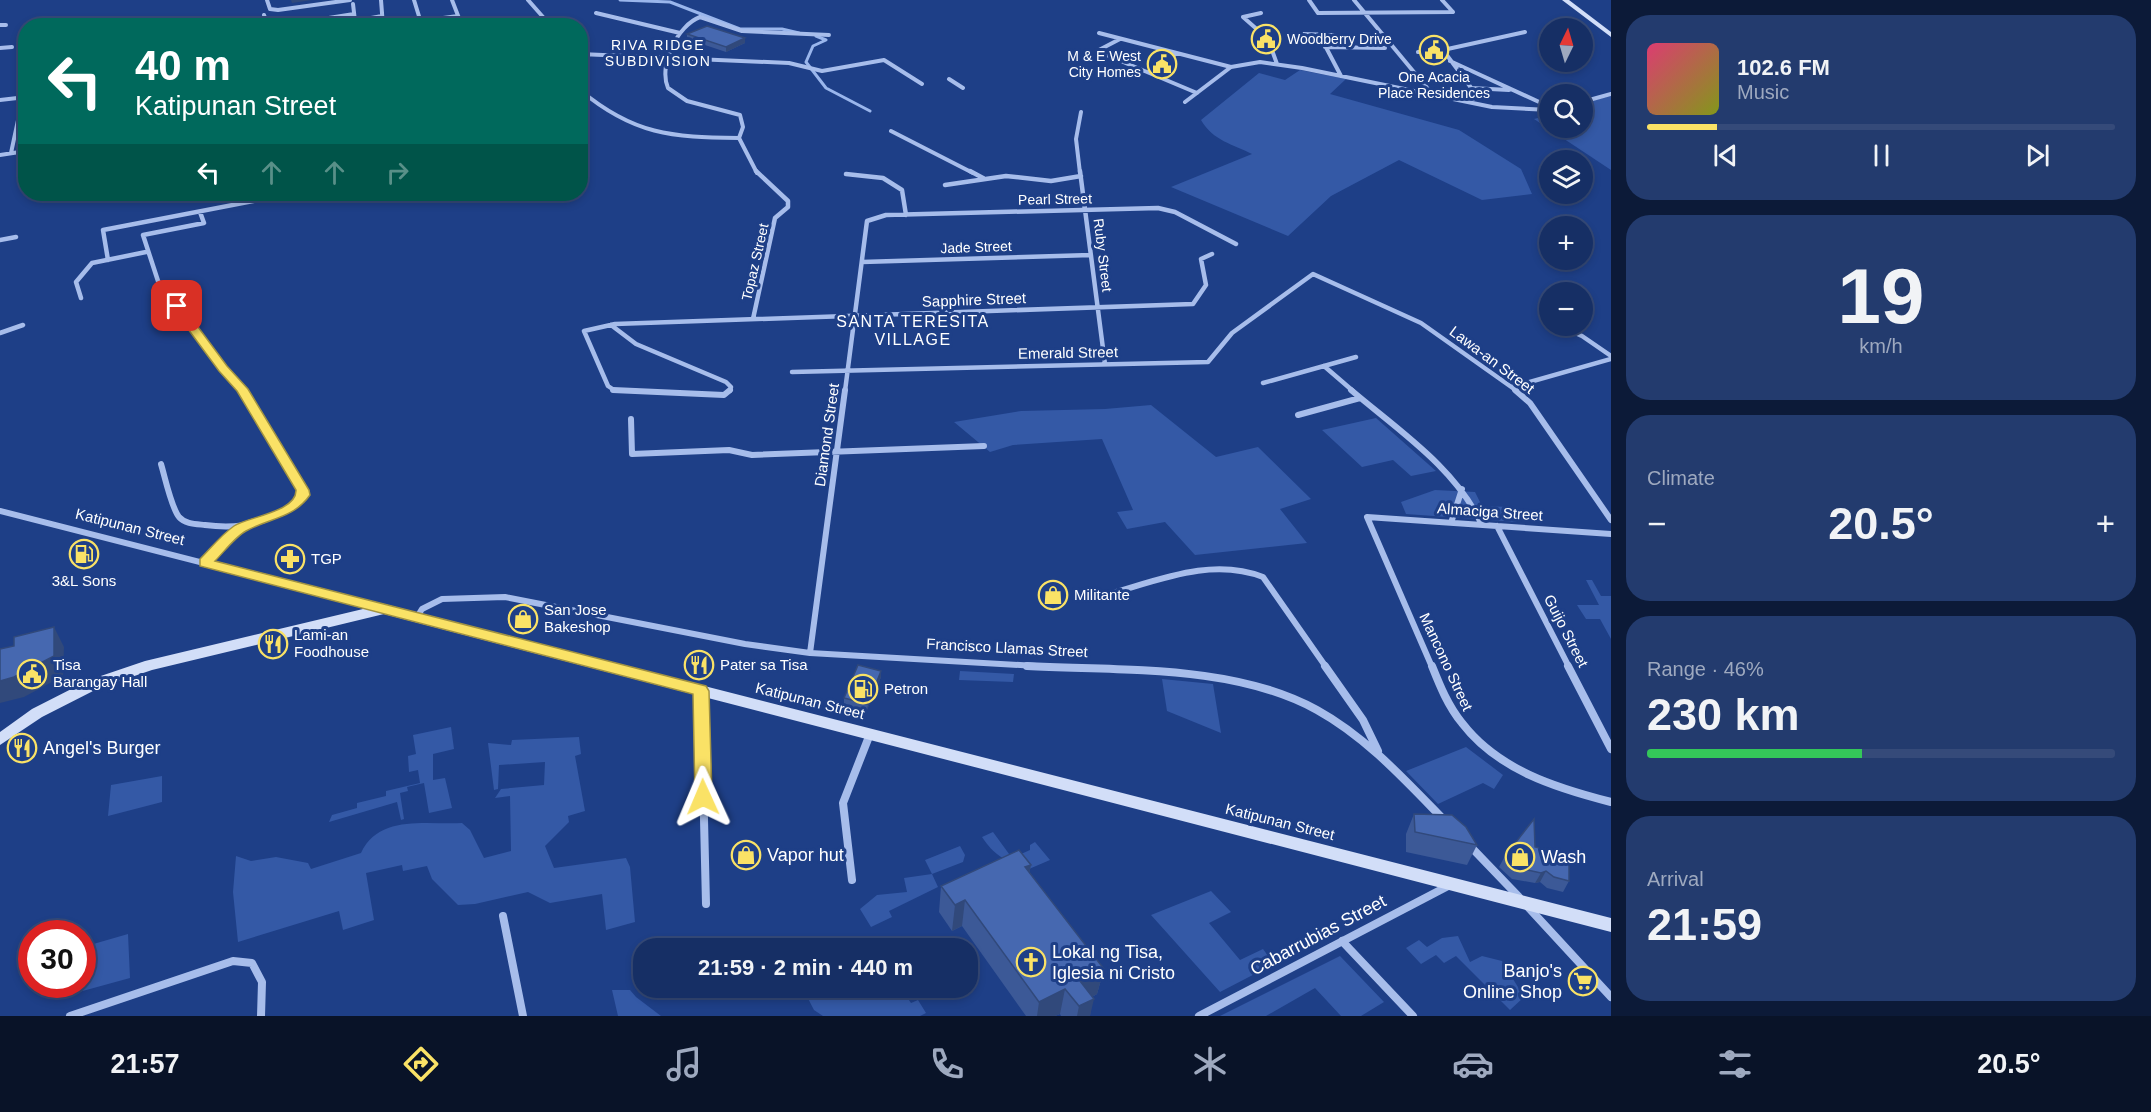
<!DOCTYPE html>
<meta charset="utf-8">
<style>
:root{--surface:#162f65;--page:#233b6e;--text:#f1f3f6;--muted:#9ea9bf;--line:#354a79;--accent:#fae266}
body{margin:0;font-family:Helvetica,sans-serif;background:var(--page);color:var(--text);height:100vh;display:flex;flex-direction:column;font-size:22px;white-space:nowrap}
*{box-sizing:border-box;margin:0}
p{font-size:20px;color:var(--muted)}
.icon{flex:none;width:33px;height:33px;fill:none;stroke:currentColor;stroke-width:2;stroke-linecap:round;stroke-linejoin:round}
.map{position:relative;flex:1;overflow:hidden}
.sheet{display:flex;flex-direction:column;gap:15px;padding:15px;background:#0c1a38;width:540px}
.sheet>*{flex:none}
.hud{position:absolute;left:18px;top:18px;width:570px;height:183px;border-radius:24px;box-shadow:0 3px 9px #0003,0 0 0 2px var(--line);background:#00695c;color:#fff;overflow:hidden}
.needle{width:39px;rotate:5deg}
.buttons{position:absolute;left:1539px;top:18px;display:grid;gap:12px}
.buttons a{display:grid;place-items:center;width:54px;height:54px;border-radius:50%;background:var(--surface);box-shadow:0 3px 9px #0003,0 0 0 2px var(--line);font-size:30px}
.speed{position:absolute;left:18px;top:920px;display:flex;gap:12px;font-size:30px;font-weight:700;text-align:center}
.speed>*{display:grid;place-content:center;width:78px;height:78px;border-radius:50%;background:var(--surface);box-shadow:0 3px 9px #0003,0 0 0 2px var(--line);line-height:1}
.speed .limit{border:9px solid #d22;background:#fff;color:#111}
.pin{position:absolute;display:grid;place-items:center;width:51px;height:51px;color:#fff;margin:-26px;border-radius:12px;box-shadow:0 3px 9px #0006}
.me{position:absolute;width:66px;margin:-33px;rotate:359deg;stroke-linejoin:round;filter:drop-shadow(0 0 4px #0008)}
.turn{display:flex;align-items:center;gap:21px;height:126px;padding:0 18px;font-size:27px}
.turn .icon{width:78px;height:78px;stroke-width:2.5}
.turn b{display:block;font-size:42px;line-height:51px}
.lanes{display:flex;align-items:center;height:57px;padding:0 18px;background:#0003;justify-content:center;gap:30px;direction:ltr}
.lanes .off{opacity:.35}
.big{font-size:45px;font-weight:600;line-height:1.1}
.sheet .widget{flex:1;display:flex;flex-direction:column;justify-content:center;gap:9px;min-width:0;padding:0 21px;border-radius:24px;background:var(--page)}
.sheet .dial{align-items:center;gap:0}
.dial b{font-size:78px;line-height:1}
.song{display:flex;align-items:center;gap:18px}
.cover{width:72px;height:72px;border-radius:9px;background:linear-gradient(135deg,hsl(340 70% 55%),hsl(70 70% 35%))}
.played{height:6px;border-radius:3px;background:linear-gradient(90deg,var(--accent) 15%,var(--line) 15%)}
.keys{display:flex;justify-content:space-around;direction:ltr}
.heat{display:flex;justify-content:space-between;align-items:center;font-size:33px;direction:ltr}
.charge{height:9px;border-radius:4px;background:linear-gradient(90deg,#34c759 46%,var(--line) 0)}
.trip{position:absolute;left:633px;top:938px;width:345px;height:60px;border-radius:24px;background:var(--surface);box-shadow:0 3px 9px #0003,0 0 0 2px var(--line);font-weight:600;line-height:60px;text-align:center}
.dock{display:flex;height:96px;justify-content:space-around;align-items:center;background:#091328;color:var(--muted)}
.dock .icon{width:42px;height:42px}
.dock .current{color:var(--accent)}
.dock b{font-size:27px;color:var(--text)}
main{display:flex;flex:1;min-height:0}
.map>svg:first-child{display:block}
.green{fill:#3459a6}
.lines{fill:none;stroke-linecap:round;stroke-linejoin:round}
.stream{stroke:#9ab6ec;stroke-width:3}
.minor-far3{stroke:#a7bdeb;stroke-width:4}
.minor-far2{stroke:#a7bdeb;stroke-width:4.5}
.minor-far1{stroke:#a7bdeb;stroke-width:6}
.minor{stroke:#a7bdeb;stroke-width:8}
.secondary{fill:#d2def8;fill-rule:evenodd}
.wall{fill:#3c5997}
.shaded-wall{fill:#31497b}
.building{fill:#4668b0;stroke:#31497b;stroke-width:1.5}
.route{fill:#fae266;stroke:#a29342;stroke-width:1.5}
.labels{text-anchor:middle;stroke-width:6;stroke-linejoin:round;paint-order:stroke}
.far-poi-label{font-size:14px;fill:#fff;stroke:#1e3f87;text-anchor:start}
.far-neighbourhood-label{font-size:14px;letter-spacing:1.5px;fill:#fff;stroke:#1e3f87}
.far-street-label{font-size:14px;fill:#fff;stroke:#1e3f87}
.street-label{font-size:15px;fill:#fff;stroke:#1e3f87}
.poi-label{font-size:15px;fill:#fff;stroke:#1e3f87;text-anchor:start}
.neighbourhood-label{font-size:16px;letter-spacing:1.5px;fill:#fff;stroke:#1e3f87}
.near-poi-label{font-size:18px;fill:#fff;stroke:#1e3f87;text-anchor:start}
.near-street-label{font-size:18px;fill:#fff;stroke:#1e3f87}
</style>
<main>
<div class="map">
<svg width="1611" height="1016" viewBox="0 0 1611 1016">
<rect width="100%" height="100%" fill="#1e3f87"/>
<path class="green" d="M1300,70l46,9 -16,15 129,36 62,39 11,25 -50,6 -83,-40 -68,36 -43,40 -117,-49 81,-33c-19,-10 -39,-13 -51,-34l58,-47 26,7z
M1611,96v74l-77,-51 15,-4 1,13h32l1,-25z
M1151,405l65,52 42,-10 53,52 -31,10 27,34 -112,12 -30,-33 -38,7 -10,-17 16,-2 -31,-71 -89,6 -23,7 -36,-30 67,-11 84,-2z
M1376,418l60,53 -25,5 -18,-16 -31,7 -40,-37z
M1435,490l40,2 7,14 27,1 8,15 -111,-8 -5,-12z
M1586,580h6l9,16h10v43l-11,-20h-14l-9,-14h22z
M960,671l54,3 -1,8 -54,-2z
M1162,679l51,5 8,49 -54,-22z
M451,727l3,22 -21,5v26l12,-2 7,30 -23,5 -5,-30 -17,4 1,4 -8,2 4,26 -3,1 -4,-18 -68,20 3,-7 25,-7v-5l29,-7v-5l34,-8 -2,-13 -9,2 -1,-16 8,-2 -3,-19z
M579,737l2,17 -6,2 10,55 -17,5 1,6 -24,24 9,22 72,-10 4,9 5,55 -29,8 -4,-36 -52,9 -22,-11 -53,12 -17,1 -26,-26 -5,-13 -24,5 -1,-6 -36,8 8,47 -31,10 -4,-19 -101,31 -5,-50 3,-36 15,5 25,-4 32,6 3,6 50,-16c18,-39 65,-28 101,-30l8,7 14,28 27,-7 -1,-55 -15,2 6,-9 43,-4 1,-23 -46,3 -1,24 -4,1 -6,-47 23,2 1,-5z
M1466,747l37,28 -9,14 -11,-6 -45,21 -32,-33z
M162,776v26l-54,14 3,-31z
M993,832l19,26 18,-8v-5l5,-3 15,18 -21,9c-24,-10 -32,-10 -47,-32z
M960,846l5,9 -2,7 -31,12 6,13 -49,24 3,6 -21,10 -11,-18 17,-14 30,-3 -3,-14 28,-4 -7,-14z
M1211,891l20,21 -22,11 31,37 23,-11 11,15 -54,28 -69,-77z
M128,934l2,44 -51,14v-8h3l1,-37z
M1458,936l12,26 12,-6 20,5 22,36 -14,13 -54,-54 -12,7 -8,-8 -15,9 -15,-16 13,-8 8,7 15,-9z
M1340,956l44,46 -23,14h-20l-26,-28 -49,28h-46z
M802,987h98l11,16 7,-3 8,13 -6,3h-97l-9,-6z
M612,990h18l6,7 25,19h-43z"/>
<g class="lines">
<path class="stream" d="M620,0l50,2 70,27h42l17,4
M816,36l10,4 -13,6 -7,16 20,26 44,23"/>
<path class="minor-far3" d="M267,0l3,9 8,1 72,-10
M381,0l2,26
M414,0l8,26
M452,0l10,26
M528,0l15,17 2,9
M1309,0l9,13 135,-1
M1354,0l79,95
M1442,0l11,12
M353,4l2,17 27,-5
M596,13l84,20
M1261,13l-18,4 25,22 9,25
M264,15l4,11
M221,21l2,5
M421,21l37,-5
M0,25h6
M278,26l76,-12
M1099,33l132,34
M1303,34l31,1
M1319,34l22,42
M1325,47l60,1
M0,48l12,-1
M1443,50l32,43 -2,6
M1097,51l100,42
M1097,51l23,-12
M1418,52l25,-2 82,-18
M580,54l209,9 33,8 62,-11 38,24
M1450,61l100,46
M580,70l8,-16
M1149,72l28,-19
M949,79l14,9
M1471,88l38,2
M580,90c54,45 91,47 159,48
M0,100l26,-3
M1185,102l46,-35 29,-5 42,6 190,39 58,3
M1582,102l29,-8
M891,131l82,42
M11,153l12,-56
M0,155l26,-4
M757,173l-18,-35 4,-11 -3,-12 -53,-14 -19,-13c-10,-23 10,-63 32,-71l42,14 87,4
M1080,173l-4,-34 5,-27"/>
<path class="minor-far2" d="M970,171l13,7
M1080,171l25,193
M846,174l37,4 19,12 4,25
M945,185l61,-9 45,5 30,-5
M200,212l4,11 -61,12 15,46 65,88 20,22
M0,240l16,-3
M108,260l-5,-30 187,-36
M862,262l229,-7
M81,298l-5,-16 16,-19 54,-11
M753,319l22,-101 13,-11v-6l-32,-30
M611,325l25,19 90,38 5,5 -1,4
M1562,327l20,9 29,20
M0,333l23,-8
M1324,366l29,25
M792,372l416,-10 24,-29 81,-59 108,49 96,68
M1263,383l93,-26
M1512,387l99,-28
M637,391l-23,-1 -6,-4 -24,-55 31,-7 578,-20 13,-19 -5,-26 11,-5
M845,391l22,-170 19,-6 272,-7 17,4 61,32"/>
<path class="minor-far1" d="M613,390l111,5 6,-5
M1351,390c47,40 105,78 131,135
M1515,390l15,13 81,117
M1298,415l62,-17
M631,419l1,35 97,-4 23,5 232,-9
M161,464c4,13 10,43 18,53 6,7 17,7 26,8 37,5 71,-2 98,-30l-61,-105
M0,511l380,97
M1451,523l11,-34
M1497,526l72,141
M205,563l35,-34
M1109,594c50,-14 103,-37 154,-17l63,90
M417,617l5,-8 20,-10 63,-2 240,47 65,9 243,14
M810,653l35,-263
M1432,667l-65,-150 244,17"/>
<path class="minor" d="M1027,666c93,5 207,-2 290,44 49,27 88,70 127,110
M1325,666l38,54 15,31
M1432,666c8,20 16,40 30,57 36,47 94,65 149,79
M1568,666l43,83
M701,691l5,213
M1470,846l49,51
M852,880l-9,-77 27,-69
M1528,907l83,90
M503,916l20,100
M1342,941l71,75
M70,1016l163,-55 19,2 10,19 -1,34
M1199,1016l251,-131"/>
<path class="secondary" d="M1562,0h7l42,32v5z
M384,604l1227,314v14l-1227,-318 -232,56 -53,18 -57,29 -42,28v-13l32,-23 57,-29 56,-19z"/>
</g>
<path class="wall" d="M687,34l58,9 -19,9 -39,-13z
M881,671v6l-14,33 -23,-5v-7z
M1414,814l63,31 -10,20 -61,-13v-18z
M1535,847l34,34 -6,11 -16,-4 -7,-6 -5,1 -23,-4 -13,-12 6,-11z
M1031,865l-2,9 75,95 -7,25 -5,3 -2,19h-29l-1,-2 -5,2h-29l-64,-90 -10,5 -13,-19 2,-26z"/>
<path class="shaded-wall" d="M291,0h21l-20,3z
M745,38v5l-19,9v-5z
M54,627l10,20 -1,29 -39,21 -24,6v-22z
M881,671v6l-14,33 1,-6z
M1031,865l-5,25 -1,-23z
M1546,871l-6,11 -5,1 6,-10z
M965,900l-3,26 -10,5 3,-26z
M1104,969l-7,25 -20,11 3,-24z
M1065,989l-5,25 -5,2h-18l2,-14z
M1094,999l-4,17h-13l2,-10z"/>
<path class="building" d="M707,26l38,12 -19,9 -39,-13z
M54,627v29l-40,21 -14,4v-32l14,-3v-9z
M858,665l23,6 -13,33 -24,-6z
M1414,814l38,1 14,12 11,18 -62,-13z
M1534,819l1,28 34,8v26l-15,-4 -8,-6 -5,2 -23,-5 -13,-12z
M1019,850l12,15 -6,2 79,102 -24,12 14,18 -15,7 -14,-17 -26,13 -74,-102 -10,5 -14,-19z"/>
<path class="route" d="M173,304h8l46,62 21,23 61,101 1,5c-17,24 -41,23 -64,36 -11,6 -22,21 -31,30l491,125 3,5 3,106 -3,5h-12l-2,-5 -2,-103 -493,-128v-7c10,-10 21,-24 34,-33 13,-9 63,-14 62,-36l-59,-99 -18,-20 -48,-65z"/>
<defs>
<g id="civic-ring" transform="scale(1.5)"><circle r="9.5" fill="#1e3f87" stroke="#fae266" stroke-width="1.5"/><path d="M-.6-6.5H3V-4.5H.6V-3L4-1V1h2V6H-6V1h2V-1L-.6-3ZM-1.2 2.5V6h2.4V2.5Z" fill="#fae266"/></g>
<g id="fuel-ring" transform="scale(1.5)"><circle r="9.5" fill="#1e3f87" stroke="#fae266" stroke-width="1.5"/><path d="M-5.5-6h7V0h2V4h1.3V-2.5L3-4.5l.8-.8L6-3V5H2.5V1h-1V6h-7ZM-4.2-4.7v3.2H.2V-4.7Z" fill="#fae266"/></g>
<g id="pharmacy-ring" transform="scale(1.5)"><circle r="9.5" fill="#1e3f87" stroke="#fae266" stroke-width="1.5"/><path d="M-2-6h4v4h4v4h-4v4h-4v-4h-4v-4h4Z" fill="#fae266"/></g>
<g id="shop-ring" transform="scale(1.5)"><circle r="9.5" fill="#1e3f87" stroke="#fae266" stroke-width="1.5"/><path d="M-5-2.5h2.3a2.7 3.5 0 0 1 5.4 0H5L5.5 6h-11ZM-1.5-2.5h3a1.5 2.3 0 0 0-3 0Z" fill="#fae266"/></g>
<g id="restaurant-ring" transform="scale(1.5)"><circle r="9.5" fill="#1e3f87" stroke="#fae266" stroke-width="1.5"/><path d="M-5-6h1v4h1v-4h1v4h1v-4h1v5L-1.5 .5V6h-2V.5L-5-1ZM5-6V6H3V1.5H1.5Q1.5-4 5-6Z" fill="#fae266"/></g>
<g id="church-ring" transform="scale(1.5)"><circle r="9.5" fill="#1e3f87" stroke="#fae266" stroke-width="1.5"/><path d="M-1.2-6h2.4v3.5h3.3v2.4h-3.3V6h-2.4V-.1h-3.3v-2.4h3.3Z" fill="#fae266"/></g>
<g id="supermarket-ring" transform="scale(1.5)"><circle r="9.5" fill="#1e3f87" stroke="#fae266" stroke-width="1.5"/><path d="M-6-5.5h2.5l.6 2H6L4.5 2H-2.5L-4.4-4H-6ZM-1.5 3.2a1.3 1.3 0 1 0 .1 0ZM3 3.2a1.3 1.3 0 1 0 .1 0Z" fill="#fae266"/></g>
</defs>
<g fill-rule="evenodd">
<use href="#civic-ring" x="1266" y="39"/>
<use href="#civic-ring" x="1434" y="50"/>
<use href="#civic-ring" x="1162" y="64"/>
<use href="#fuel-ring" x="84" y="554"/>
<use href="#pharmacy-ring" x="290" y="559"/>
<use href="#shop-ring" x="1053" y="595"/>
<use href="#shop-ring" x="523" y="619"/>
<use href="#restaurant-ring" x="273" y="644"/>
<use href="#restaurant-ring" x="699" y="665"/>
<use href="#civic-ring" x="32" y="674"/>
<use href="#fuel-ring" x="863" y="689"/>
<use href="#restaurant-ring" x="22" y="748"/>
<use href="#shop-ring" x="746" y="855"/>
<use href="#shop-ring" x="1520" y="857"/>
<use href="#church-ring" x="1031" y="962"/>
<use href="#supermarket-ring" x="1583" y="981"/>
</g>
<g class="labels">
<g class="far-poi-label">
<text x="1287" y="44">Woodberry Drive</text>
<text x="1141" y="61" text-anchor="end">M &amp; E West<tspan x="1141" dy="16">City Homes</tspan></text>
<text x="1434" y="82" text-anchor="middle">One Acacia<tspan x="1434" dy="16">Place Residences</tspan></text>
</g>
<g class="far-neighbourhood-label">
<text x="658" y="50">RIVA RIDGE<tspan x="658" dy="16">SUBDIVISION</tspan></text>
</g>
<g class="far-street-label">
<text transform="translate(1055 199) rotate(-1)" y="5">Pearl Street</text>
<text transform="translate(976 247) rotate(-2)" y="5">Jade Street</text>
<text transform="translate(1103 255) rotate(83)" y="5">Ruby Street</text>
<text transform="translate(755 262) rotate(-77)" y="5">Topaz Street</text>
</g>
<g class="street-label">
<text transform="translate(974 300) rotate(-2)" y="5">Sapphire Street</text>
<text transform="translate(1068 353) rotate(-1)" y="5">Emerald Street</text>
<text transform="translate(1492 360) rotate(37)" y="5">Lawa-an Street</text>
<text transform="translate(827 435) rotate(-82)" y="5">Diamond Street</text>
<text transform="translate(1490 512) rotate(4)" y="5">Almaciga Street</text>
<text transform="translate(130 527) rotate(14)" y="5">Katipunan Street</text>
<text transform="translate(1566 631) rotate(63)" y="5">Guijo Street</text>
<text transform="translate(1007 648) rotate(3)" y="5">Francisco Llamas Street</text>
<text transform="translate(1446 662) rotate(65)" y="5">Mancono Street</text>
<text transform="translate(810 701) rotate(14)" y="5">Katipunan Street</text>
<text transform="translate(1280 822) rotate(14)" y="5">Katipunan Street</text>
</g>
<g class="poi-label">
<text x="311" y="564">TGP</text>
<text x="84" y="586" text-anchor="middle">3&amp;L Sons</text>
<text x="1074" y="600">Militante</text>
<text x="544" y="615">San Jose<tspan x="544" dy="17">Bakeshop</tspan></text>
<text x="294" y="640">Lami-an<tspan x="294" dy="17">Foodhouse</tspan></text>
<text x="53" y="670">Tisa<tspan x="53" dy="17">Barangay Hall</tspan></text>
<text x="720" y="670">Pater sa Tisa</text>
<text x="884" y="694">Petron</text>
</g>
<g class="neighbourhood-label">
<text x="913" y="327">SANTA TERESITA<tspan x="913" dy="18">VILLAGE</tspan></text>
</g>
<g class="near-poi-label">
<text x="43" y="754">Angel's Burger</text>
<text x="767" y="861">Vapor hut</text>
<text x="1541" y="863">Wash</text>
<text x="1052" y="958">Lokal ng Tisa,<tspan x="1052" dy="21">Iglesia ni Cristo</tspan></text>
<text x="1562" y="977" text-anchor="end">Banjo's<tspan x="1562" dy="21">Online Shop</tspan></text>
</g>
<g class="near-street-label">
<text transform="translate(1318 935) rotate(-28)" y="6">Cabarrubias Street</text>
</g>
</g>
</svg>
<div class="buttons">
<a><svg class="needle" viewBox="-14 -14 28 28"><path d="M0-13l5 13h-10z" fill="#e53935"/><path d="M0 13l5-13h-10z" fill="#9ea9bf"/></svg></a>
<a><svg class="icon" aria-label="search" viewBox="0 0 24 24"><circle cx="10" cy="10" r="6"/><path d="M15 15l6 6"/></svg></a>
<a><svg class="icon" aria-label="layers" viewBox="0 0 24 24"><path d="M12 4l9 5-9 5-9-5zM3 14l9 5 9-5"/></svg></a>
<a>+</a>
<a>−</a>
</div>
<div class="speed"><div class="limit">30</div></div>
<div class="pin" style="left:177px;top:306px;background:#d93025"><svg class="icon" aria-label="arrive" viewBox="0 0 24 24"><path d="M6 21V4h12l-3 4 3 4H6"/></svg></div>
<svg class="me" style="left:703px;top:797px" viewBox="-20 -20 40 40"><path d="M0-17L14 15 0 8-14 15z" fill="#fae266" stroke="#fff" stroke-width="4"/></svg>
<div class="trip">21:59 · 2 min · 440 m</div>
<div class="hud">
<div class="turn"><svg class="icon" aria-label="left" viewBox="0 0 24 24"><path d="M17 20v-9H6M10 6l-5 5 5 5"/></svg><div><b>40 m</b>Katipunan Street</div></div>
<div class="lanes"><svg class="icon" aria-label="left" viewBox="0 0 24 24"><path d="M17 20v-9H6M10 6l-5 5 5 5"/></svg><svg class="icon off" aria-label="ahead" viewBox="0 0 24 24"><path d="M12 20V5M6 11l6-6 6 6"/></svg><svg class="icon off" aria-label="ahead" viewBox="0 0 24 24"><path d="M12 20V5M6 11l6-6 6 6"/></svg><svg class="icon off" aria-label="right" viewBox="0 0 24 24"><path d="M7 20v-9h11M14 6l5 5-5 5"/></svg></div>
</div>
</div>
<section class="sheet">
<div class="widget">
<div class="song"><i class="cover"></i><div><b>102.6 FM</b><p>Music</p></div></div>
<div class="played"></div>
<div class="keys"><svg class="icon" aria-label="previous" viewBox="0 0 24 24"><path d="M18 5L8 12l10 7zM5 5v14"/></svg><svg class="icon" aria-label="pause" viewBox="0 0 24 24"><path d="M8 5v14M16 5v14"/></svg><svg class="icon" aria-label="next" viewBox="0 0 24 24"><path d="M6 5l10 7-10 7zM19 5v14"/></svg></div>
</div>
<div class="widget dial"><b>19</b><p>km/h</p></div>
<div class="widget"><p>Climate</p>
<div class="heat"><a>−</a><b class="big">20.5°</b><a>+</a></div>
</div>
<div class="widget"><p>Range · 46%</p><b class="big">230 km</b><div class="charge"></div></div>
<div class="widget"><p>Arrival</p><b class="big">21:59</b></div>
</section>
</main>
<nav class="dock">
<b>21:57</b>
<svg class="icon current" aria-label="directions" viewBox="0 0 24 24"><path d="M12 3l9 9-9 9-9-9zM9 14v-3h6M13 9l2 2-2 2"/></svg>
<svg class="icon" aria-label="music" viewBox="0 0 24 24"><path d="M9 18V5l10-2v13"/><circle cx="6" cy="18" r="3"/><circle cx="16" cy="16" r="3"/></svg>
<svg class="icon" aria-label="phone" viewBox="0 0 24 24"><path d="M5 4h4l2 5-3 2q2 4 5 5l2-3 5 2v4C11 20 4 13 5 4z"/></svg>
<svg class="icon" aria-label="climate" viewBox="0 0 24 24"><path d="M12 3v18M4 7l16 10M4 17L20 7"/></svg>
<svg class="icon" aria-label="car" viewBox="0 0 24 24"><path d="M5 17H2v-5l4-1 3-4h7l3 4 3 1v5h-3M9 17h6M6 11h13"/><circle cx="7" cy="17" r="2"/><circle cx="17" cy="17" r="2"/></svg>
<svg class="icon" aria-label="filters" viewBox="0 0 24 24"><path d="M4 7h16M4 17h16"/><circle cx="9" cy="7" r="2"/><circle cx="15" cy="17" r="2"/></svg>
<b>20.5°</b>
</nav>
